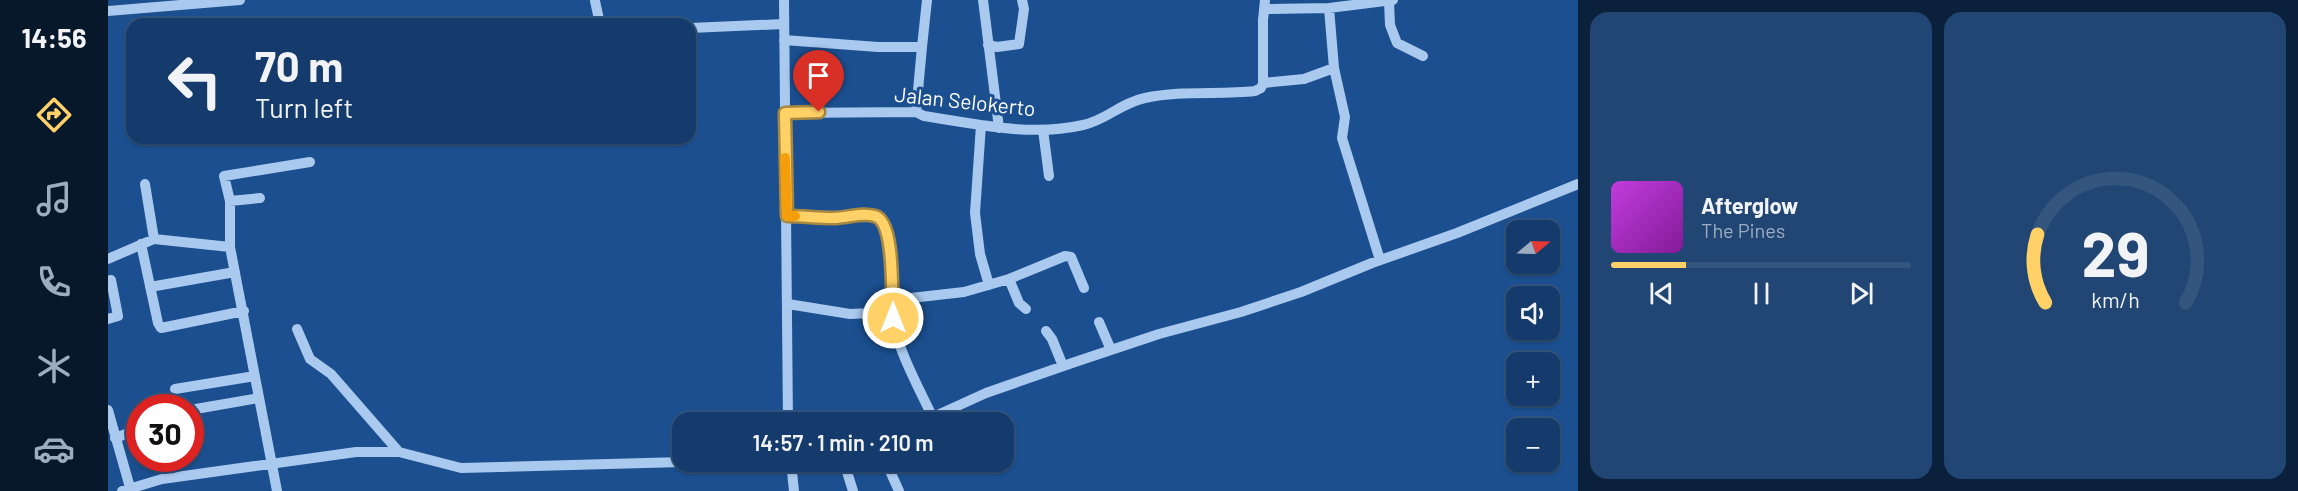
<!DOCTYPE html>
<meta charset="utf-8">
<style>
:root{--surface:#143b6b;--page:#214673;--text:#f1f3f6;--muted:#9dadc1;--line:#33557e;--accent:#ffd166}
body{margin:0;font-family:Barlow,sans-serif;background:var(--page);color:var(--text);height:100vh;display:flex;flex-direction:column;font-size:22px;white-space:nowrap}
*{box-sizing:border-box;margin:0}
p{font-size:20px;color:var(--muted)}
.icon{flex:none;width:33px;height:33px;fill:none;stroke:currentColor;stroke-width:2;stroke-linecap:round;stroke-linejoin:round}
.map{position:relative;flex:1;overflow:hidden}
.panel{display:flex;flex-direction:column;gap:12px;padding:12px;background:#0b203b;width:720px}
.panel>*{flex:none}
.banner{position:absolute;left:18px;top:18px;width:570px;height:126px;border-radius:18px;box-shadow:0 2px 4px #0004,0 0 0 2px var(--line);background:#143b6b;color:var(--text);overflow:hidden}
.needle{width:39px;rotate:71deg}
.buttons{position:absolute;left:1398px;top:220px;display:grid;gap:12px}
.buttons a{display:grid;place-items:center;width:54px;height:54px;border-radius:12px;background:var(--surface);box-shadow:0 2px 4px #0004,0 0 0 2px var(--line);font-size:30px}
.speed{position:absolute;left:18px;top:394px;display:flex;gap:12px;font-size:30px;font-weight:700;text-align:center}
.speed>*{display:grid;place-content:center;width:78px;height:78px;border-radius:50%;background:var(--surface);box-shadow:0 2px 4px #0004,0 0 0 2px var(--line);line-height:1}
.speed .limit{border:9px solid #d22;background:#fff;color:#111}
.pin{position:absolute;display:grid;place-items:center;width:51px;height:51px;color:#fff;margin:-62px -26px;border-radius:50% 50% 50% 0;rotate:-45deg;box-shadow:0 0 6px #0007}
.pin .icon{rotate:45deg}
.me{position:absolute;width:66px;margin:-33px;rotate:0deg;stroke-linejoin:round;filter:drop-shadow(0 0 4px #0008)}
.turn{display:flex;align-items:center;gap:21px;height:126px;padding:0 30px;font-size:27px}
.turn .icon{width:78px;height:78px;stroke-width:2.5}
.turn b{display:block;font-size:42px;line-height:51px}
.panel .tile{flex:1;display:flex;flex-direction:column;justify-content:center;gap:9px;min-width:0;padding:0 21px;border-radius:18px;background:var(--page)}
.panel .dial{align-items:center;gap:0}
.dial svg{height:156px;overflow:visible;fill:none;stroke:var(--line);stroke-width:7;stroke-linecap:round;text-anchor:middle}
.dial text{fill:var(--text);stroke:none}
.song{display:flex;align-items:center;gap:18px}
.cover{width:72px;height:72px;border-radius:9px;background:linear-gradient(135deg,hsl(290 70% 55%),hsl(290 70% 35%))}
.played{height:6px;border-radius:3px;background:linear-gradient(90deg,var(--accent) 25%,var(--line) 25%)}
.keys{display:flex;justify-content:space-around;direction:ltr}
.panel .tiles{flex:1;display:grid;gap:12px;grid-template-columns:repeat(2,1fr)}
.trip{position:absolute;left:564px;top:412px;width:342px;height:60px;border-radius:18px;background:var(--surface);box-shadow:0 2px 4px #0004,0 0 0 2px var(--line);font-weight:600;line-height:60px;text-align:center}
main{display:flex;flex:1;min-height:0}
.tab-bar{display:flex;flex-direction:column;width:108px;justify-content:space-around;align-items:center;background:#08182b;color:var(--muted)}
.tab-bar .icon{width:42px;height:42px}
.tab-bar .active{color:var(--accent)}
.tab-bar b{font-size:27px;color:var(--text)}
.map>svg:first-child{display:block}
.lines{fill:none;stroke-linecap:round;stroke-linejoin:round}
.minor{stroke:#a9c9ee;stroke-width:10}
.route-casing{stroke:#a68842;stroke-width:15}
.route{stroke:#ffd166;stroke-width:10}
.slow{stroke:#f59e0b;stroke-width:10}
.labels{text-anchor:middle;stroke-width:6;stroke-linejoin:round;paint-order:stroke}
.street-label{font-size:21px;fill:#fff;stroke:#1b4f8f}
</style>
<main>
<nav class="tab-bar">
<b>14:56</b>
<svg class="icon active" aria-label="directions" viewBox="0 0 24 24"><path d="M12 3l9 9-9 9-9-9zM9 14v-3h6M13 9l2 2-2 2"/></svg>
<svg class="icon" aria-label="music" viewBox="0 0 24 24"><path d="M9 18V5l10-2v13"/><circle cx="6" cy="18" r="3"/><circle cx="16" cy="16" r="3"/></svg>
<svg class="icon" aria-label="phone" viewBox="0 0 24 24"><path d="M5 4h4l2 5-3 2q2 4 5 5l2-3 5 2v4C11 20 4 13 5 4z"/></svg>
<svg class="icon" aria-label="climate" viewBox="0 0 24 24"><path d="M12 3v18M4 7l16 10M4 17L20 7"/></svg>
<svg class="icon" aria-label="car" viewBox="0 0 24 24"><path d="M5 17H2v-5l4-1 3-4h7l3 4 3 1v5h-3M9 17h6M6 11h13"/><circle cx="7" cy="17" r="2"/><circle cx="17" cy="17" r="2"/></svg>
</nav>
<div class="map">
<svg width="1470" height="491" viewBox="0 0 1470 491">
<rect width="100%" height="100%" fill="#1b4f8f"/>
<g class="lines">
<path class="minor" d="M676,0l4,423
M875,0l16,128
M487,1l5,23
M1281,1l1,24 7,18 26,13
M1156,9l65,-1 64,-8
M0,11l132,-11
M582,28l94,-4
M676,40l94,7h44l5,-47
M880,45l9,2 22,-3 5,-35 -2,-9
M1226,68l11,49 -3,21 38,122
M1155,83l41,-4 30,-11 -5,-60
M808,112l6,-65
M677,113l131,-1 8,4c53,8 106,21 159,9 24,-5 37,-22 62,-27 36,-8 74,-3 110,-7l6,-3 2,-5v-63l2,-20
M873,125l-6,88 5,41 9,31
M935,130l6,46
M37,184l9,55
M122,201l30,-3
M679,216c24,1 48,2 73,0 5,-1 13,-2 18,1 17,8 14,75 14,92 0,31 27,79 40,107
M33,244l17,79 3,5 83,-17
M0,259l46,-20 76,8
M901,279l10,24 7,6
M42,287l85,-15
M785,300l71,-8 45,-13 56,-23 6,1 13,31
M680,304l62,10 42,-2
M0,319l10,-3 -7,-36
M991,322l12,28
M189,329l13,30 21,15 68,78
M938,331l6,8 11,27
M67,389l80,-13
M0,410l23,81
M82,410l69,-12
M812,423l66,-30 89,-31 84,-28 82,-22 60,-20 71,-29 85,-30 121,-49
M7,438l25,-9
M683,462l3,29
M736,462l9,29
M778,462l13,29
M14,491l40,-12 194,-27h43l62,16 221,-6
M169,491l-47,-244v-46l-6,-25 86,-14"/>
</g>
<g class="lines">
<g class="route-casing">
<path id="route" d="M711,112l-34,1 2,103c15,0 31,2 46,2 14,0 29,-6 42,-2 21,6 16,83 18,102"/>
</g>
<use href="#route" class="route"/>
<path class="slow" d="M677,158l2,58h8"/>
</g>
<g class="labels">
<g class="street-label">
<text transform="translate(857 102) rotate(6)" y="7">Jalan Selokerto</text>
</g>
</g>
</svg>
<div class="buttons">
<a><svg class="needle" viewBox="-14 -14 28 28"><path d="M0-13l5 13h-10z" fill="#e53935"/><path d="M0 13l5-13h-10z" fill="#9dadc1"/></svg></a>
<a><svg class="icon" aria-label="sound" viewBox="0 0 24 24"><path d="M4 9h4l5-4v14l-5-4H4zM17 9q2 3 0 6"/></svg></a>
<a>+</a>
<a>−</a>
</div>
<div class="speed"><div class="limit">30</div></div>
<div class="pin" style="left:711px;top:112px;background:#d93025"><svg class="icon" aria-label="arrive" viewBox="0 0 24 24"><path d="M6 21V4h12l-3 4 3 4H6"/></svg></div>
<svg class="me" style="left:785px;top:318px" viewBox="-20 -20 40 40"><circle r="17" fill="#ffd166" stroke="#fff" stroke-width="3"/><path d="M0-11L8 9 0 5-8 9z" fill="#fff"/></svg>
<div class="trip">14:57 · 1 min · 210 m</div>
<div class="banner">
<div class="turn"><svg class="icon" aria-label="left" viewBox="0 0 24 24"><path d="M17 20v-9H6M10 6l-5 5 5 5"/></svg><div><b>70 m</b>Turn left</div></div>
</div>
</div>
<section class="panel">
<div class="tiles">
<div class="tile">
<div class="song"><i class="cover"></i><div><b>Afterglow</b><p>The Pines</p></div></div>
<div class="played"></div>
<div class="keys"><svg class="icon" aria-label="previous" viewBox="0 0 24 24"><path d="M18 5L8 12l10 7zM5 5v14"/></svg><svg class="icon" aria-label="pause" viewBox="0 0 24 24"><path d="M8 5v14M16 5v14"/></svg><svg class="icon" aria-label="next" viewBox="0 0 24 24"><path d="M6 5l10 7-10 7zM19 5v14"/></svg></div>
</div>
<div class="tile dial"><svg viewBox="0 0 100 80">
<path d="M14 69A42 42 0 1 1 86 69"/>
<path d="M14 69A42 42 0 0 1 10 34" stroke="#ffd166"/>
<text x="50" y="56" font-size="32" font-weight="700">29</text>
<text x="50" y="72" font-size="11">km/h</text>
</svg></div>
</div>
</section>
</main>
